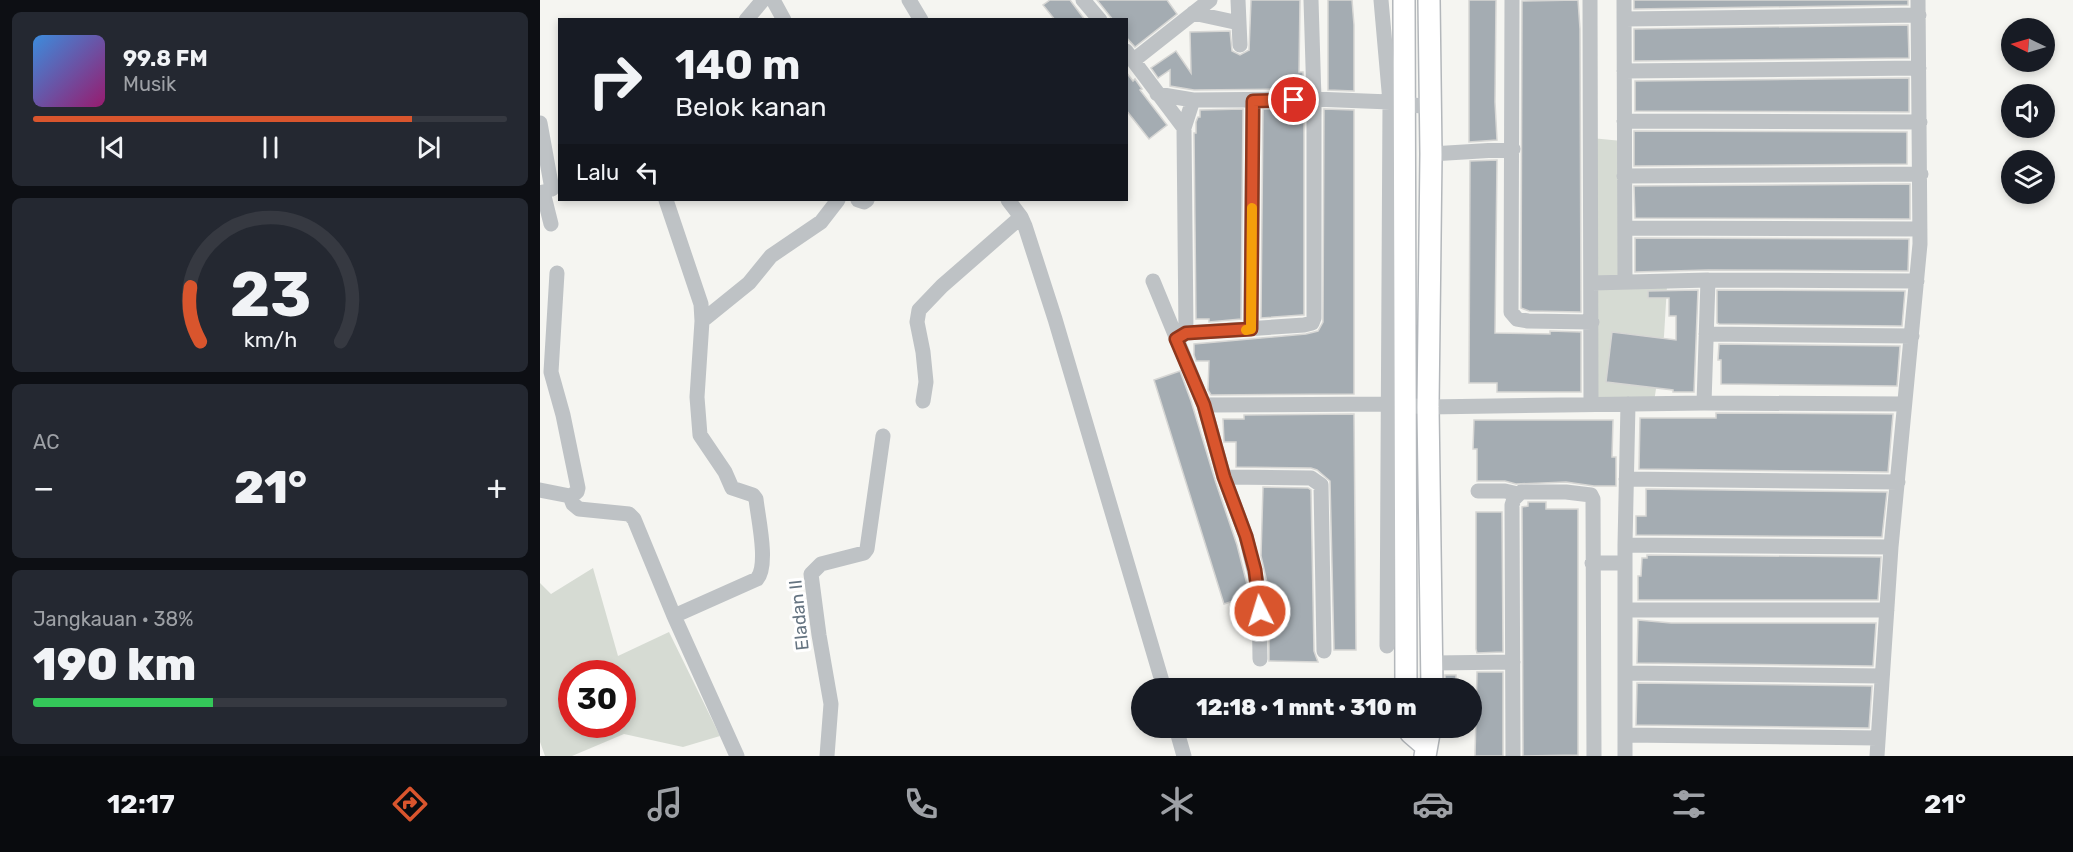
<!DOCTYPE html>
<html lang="id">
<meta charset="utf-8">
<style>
:root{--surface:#171b24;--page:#242831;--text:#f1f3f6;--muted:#9ea1a6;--line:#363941;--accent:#d9552d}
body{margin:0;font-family:Rubik,sans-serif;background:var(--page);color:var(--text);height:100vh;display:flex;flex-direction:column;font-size:22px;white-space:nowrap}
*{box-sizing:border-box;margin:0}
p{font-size:20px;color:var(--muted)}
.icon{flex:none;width:33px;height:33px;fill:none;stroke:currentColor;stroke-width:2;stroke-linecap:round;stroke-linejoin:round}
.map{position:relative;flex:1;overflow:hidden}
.panel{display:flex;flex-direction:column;gap:12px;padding:12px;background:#0d0f14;width:540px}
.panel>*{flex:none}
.guide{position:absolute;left:18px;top:18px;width:570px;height:183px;border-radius:0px;box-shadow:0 3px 9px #0003;background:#171b24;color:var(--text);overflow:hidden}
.needle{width:39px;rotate:275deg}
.tools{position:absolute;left:1461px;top:18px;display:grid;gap:12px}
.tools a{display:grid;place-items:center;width:54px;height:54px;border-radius:50%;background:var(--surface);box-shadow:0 3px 9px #0003;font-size:30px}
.speed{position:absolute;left:18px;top:660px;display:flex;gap:12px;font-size:30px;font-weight:700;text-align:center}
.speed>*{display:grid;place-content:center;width:78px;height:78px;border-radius:50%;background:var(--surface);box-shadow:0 3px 9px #0003;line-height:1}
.speed .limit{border:9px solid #d22;background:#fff;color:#111}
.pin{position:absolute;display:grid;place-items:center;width:51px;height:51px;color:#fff;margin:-26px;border:3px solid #fff;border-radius:50%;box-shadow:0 2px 6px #0007}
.me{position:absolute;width:66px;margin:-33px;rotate:355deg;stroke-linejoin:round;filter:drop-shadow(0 0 4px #0008)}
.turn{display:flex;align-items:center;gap:21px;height:126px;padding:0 18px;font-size:27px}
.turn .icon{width:78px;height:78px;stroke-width:2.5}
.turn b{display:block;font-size:42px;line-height:51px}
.then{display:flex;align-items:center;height:57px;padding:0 18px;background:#0003;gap:12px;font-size:22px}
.big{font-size:45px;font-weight:800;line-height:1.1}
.panel .card{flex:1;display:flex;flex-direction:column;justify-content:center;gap:9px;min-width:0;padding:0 21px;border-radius:9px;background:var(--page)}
.panel .dial{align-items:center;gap:0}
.dial svg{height:156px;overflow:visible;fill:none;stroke:var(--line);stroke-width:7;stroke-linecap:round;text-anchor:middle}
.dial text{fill:var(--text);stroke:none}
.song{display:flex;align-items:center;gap:18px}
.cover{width:72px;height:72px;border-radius:9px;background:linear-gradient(135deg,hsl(210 70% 55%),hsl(320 70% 35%))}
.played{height:6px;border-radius:3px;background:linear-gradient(90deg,var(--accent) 80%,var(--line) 80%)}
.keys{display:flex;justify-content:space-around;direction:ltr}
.heat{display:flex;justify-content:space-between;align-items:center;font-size:33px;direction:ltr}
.charge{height:9px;border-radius:4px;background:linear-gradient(90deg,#34c759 38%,var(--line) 0)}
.trip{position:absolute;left:591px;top:678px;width:351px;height:60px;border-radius:30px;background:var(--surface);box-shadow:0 3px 9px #0003;font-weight:800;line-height:60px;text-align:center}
.menu{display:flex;height:96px;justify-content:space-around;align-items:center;background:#090b0e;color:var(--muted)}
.menu .icon{width:42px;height:42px}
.menu .active{color:var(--accent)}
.menu b{font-size:27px;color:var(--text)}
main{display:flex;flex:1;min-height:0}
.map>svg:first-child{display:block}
.green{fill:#d6dbd3;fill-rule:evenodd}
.building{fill:#a4acb2;stroke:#d6d6d4;stroke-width:1.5}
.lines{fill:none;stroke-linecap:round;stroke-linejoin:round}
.secondary-casing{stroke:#b3b7bb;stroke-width:24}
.street{stroke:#bec2c5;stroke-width:15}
.secondary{stroke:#fff;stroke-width:21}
.route-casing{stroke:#8d371d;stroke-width:15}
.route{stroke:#d9552d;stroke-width:10}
.slow{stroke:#f59e0b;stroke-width:10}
.labels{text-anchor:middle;stroke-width:6;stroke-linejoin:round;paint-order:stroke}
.street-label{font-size:18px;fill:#657481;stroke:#fff}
</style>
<main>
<section class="panel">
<div class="card">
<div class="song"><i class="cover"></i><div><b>99.8 FM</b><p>Musik</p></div></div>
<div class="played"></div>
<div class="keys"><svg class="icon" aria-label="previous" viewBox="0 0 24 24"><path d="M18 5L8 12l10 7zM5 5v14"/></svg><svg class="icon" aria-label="pause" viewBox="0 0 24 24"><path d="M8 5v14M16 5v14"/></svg><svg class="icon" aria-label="next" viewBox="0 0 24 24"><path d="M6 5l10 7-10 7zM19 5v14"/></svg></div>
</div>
<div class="card dial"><svg viewBox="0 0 100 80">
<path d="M14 69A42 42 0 1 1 86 69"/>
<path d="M14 69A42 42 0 0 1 9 41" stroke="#d9552d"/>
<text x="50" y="56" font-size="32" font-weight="700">23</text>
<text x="50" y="72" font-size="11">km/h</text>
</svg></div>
<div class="card"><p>AC</p>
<div class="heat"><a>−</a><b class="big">21°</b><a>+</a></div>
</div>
<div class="card"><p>Jangkauan · 38%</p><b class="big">190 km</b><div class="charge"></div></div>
</section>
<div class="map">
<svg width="1533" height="756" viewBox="0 0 1533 756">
<rect width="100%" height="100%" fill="#f5f5f1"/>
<path class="green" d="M1051,138l31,3 1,141 -32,-2z
M1055,285l72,1 -3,50 -10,66 -57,-2z
M53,568l25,88 51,-24 51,104 -37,11 -59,-13 -52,22h-27l-5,-14v-159l11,11zM32,674h50v50h-50z"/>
<path class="building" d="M510,0h20l15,20h-30l-12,-15z
M557,0h70l10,14 -42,33 -9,-10v-17h-13z
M711,0h49l-1,72h4l1,17 -110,1 -24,-4v-16l-12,8 -7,-10 25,-17 15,22 -1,-41 40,-1 2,20 8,4 9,-5v1z
M788,0h24l2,25v66l-26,-1z
M929,0h27l-1,102 2,38 -28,2z
M1038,0l2,29 1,283 -52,-1 -8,-3 1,-307z
M1094,0h274v5l-274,4z
M1368,25l1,33 -275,3v-32z
M586,72l7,9 2,-2 7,10 -2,1 27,35 -18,14 -23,-29z
M1369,78v34l-274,-1v-30z
M703,109l-2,210 -32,3v-3h-13l-2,-186h2v-11l2,-5h2v-7z
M723,109h41v206h-2l-41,3z
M784,109l30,1v284l-143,1 -3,-5 1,-29h-13l-2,-6v-11l112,-10 12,-3 5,-9z
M1094,131l273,1v32l-273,2z
M957,160l-2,173 55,1v-3l31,1v60h-84v-9h-28l1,-222z
M1370,184v35l-275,-1 -1,-32z
M1095,238l274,1 -1,32 -200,-1 -73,2z
M1158,290l-4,102h-21v-2l-67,-8 6,-50 64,8v-24h-7v-18h-21v-7z
M1177,290l188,1 -3,35 -183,-2 -2,-1z
M1179,344l181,2 -3,40 -176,-2v-24h-3z
M640,371l11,30 24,79 22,65 12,47v4l-25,8 -70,-224z
M1176,413l177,1 -5,58 -249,-3 1,-51h76z
M814,414l2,236h-22l-4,-169 -13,-11 -6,-2 -75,-1v-25h-12l-1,-23h21v-4z
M934,420h139l-1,37h4v29h-22l-28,-4 -50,2 -11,-3h-28v-32h-4z
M723,487l45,1 3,2 3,161 4,11 -49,-1v-70l-8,-35z
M1106,489l241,3 -5,45 -246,-2v-19h10z
M988,502h18v7h32v246l-55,1 -1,-249 6,-1z
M936,512h26l1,140 -26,1 -1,-4z
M1107,555l234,2 -3,43h-240v-24h3l1,-18h5z
M1098,620l33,3h205l-3,43 -236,-3z
M937,672h26v84h-28z
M905,675h11v13h-11z
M1097,683l235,3 -3,42 -233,-3z"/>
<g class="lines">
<g class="secondary-casing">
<path id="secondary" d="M864,0l2,688
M889,0l2,154 -3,253 4,281
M868,728l3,5 15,13
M885,756l5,-28"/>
</g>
<path class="street" d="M233,0l11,20
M369,0l12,20
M543,0l17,20
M698,0l2,45
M841,0l9,102 -3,544
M972,0l-1,312 6,7 11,2 64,1
M1050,0l1,405
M1084,0l1,282
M653,13l46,10
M1085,19l294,-4
M206,20l17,-20
M586,51l58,77
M594,60l76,-60
M1084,71l295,-3
M617,94l36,6
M1084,121l296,1
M0,123l12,66
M891,154l82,-5
M1084,176l297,-2
M3,192l8,32
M126,200l35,104 1,17 -5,76 3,38 25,37 7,16 21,7 3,4c2,19 13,66 1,80l-83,37
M318,200l6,2 3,-2
M468,200l13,17 4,9 30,93 109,369
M1085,228l295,1
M17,273l-6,99 12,43 15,73 -1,4 -7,4
M613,281l51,124 20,72 22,59 13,55 1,68
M1052,283l116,-3 209,1
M162,321l47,-38 22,-27 50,-34 17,-22
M711,329l2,-228
M646,333l118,-8 8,-2 2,-5v-219l-3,-99
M1166,334l206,2
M636,339l10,-6 -2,-205 9,-28 121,-1 76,3 39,5
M383,401l3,-19 -3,-30 -6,-30 2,-12 23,-24 79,-69
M1164,403l4,-123
M664,405l184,-1 40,3 276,-4 200,1
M684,477l87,1 10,7 3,166
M1086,479l272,3
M0,490l30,6 3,8 6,5 50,5 5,5 40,97 63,140
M938,491h27l13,3
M1085,545l266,2
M1052,563h33
M1085,610h262
M893,663l80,-1
M1085,673l256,3
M636,728l8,28
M1085,735l253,3
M287,756l4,-52 -12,-69 -8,-61 10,-10 43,-11 3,-4 16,-113
M973,756l-1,-251 2,-6 7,-7h45l25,3 2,4 1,257
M1085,756v-211l3,-141
M1337,756l14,-209 29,-303 -2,-244"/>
<use href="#secondary" class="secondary"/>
</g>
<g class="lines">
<g class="route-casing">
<path id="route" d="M720,611l-5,-41 -9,-34 -22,-59 -20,-72 -28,-66 10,-6 65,-4 2,-228 41,-1"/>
</g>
<use href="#route" class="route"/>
<path class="slow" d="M706,330l5,-1 1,-121"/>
</g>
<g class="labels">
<g class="street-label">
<text transform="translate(259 615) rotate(-96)" y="6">Eladan II</text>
</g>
</g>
</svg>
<div class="tools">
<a><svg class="needle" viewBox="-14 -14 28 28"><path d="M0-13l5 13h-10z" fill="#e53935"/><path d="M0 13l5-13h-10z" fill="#9ea1a6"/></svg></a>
<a><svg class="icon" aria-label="sound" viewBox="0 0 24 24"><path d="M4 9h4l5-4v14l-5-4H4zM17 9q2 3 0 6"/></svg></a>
<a><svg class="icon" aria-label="layers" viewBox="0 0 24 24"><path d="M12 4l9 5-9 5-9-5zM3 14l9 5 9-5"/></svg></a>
</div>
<div class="speed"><div class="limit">30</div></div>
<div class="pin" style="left:754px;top:100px;background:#d93025"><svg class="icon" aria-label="arrive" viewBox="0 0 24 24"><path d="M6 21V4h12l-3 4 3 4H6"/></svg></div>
<svg class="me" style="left:720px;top:611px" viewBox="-20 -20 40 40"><circle r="17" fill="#d9552d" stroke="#fff" stroke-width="3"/><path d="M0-11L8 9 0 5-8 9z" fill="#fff"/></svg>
<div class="trip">12:18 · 1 mnt · 310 m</div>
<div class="guide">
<div class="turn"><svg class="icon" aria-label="right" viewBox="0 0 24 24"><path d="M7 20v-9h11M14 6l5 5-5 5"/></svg><div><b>140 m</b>Belok kanan</div></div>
<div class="then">Lalu<svg class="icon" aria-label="left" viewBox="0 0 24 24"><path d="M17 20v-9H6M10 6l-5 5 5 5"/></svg></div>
</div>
</div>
</main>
<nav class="menu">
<b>12:17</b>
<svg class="icon active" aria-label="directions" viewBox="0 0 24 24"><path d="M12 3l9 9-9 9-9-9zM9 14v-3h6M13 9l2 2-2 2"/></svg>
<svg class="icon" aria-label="music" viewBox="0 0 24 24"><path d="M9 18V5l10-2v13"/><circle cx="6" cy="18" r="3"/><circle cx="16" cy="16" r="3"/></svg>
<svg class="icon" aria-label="phone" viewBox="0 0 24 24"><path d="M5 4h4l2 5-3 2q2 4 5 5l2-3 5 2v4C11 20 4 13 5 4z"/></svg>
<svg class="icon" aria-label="climate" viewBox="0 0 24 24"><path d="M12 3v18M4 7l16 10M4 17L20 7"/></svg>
<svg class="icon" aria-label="car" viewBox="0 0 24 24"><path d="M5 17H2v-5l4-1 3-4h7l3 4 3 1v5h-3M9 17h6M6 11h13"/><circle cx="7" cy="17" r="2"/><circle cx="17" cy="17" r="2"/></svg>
<svg class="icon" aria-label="filters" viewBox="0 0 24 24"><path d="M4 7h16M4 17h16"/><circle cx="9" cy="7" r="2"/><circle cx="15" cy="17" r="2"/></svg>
<b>21°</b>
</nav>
